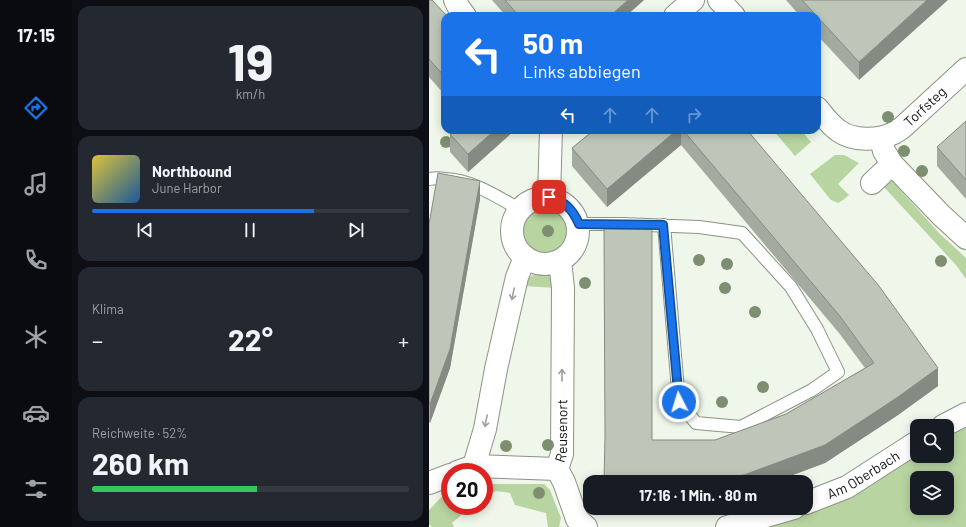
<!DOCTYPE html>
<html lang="de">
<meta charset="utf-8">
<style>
:root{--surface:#171b24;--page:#242831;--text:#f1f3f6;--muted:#9ea1a6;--line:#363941;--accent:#1a73e8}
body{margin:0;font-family:Barlow,sans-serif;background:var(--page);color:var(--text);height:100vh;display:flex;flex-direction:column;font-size:15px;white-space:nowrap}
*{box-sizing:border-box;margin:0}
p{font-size:13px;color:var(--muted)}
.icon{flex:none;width:22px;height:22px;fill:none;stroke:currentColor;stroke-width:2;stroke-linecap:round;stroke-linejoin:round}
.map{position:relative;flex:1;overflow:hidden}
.side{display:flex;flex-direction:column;gap:6px;padding:6px;background:#0d0f14;width:357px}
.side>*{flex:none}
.hud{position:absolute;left:12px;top:12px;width:380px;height:122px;border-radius:12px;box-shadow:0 2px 10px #0003;background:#1a73e8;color:#fff;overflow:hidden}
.tools{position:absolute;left:481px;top:419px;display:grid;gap:8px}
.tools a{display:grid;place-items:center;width:44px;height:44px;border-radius:8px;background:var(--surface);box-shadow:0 2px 10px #0003;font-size:20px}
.speed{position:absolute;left:12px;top:463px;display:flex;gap:8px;font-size:20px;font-weight:700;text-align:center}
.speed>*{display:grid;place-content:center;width:52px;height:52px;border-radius:50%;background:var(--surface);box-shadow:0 2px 10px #0003;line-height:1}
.speed .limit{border:6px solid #d22;background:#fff;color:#111}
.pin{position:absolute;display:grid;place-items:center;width:34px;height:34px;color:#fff;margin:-17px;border-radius:8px;box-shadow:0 2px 6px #0006}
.me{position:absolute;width:44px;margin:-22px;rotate:355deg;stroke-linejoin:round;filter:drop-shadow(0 0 3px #0008)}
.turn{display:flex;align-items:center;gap:14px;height:84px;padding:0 16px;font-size:18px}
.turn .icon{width:52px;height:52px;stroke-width:2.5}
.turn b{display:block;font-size:28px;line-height:34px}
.lanes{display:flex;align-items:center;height:38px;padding:0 16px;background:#0003;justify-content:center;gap:20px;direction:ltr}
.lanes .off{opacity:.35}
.big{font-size:30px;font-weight:700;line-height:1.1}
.side .tile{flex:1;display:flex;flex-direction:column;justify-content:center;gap:6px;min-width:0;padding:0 14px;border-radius:12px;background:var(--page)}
.side .dial{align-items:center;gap:0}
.dial b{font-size:52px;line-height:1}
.song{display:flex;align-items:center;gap:12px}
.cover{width:48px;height:48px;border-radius:6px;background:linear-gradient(135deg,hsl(50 70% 55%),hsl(210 70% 35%))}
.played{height:4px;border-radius:2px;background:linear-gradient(90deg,var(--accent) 70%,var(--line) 70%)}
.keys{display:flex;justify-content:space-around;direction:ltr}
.heat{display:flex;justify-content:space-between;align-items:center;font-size:22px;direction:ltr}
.charge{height:6px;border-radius:3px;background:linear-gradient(90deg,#34c759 52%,var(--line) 0)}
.trip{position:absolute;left:154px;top:475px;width:230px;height:40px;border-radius:12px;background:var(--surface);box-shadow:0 2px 10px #0003;font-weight:700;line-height:40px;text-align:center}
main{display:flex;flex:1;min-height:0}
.tab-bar{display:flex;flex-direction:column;width:72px;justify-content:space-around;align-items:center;background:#090b0e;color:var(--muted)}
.tab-bar .icon{width:28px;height:28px}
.tab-bar .active{color:var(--accent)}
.tab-bar b{font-size:18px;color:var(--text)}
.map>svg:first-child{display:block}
.green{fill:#b7d4a1;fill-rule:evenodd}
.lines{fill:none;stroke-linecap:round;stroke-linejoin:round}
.lane-casing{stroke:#8b9286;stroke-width:14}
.street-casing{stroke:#8b9286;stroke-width:24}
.lane{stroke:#fff;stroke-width:12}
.street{stroke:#fff;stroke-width:22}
.tree{fill:#7e8e70}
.wall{fill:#a3aa9f}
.shaded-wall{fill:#858b82}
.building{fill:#bec6b9;stroke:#858b82}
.oneway{stroke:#9fa09e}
.route-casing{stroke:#114b97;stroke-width:10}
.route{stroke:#1a73e8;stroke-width:7}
.labels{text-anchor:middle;stroke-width:3;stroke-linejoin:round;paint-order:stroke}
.street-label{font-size:14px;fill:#0f110d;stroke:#eff7ea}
</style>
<main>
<nav class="tab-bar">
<b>17:15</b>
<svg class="icon active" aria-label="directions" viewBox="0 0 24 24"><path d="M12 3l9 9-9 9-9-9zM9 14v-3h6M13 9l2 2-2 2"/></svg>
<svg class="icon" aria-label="music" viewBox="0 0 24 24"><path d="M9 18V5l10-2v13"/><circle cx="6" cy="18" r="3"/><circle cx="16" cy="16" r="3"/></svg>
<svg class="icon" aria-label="phone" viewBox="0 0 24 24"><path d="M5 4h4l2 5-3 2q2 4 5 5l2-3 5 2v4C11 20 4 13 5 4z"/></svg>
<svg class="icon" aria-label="climate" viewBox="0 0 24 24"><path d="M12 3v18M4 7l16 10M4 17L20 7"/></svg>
<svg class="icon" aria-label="car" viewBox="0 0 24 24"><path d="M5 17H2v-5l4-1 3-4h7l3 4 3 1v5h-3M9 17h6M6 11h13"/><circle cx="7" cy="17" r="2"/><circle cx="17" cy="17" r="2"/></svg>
<svg class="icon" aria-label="filters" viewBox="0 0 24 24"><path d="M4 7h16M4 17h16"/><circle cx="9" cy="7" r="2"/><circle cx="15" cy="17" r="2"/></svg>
</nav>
<section class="side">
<div class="tile dial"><b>19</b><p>km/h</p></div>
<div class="tile">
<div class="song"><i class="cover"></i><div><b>Northbound</b><p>June Harbor</p></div></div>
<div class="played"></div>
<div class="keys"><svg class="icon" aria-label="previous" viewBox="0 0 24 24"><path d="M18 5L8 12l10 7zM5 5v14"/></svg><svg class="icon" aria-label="pause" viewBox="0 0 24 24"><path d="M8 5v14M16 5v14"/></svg><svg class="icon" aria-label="next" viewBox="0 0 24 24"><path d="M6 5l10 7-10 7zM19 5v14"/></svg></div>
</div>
<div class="tile"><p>Klima</p>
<div class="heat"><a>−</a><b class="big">22°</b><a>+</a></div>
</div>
<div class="tile"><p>Reichweite · 52%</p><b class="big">260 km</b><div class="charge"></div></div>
</section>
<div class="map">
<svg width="537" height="527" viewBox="0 0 537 527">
<rect width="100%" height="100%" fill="#eff7ea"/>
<path class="green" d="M344,130h28l10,12 -16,14z
M406,155h9l15,8 -21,21 11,11 -6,5 -5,3 -7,-3 -21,-26z
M459,179l5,3 46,51 27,25v21l-10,-14 -74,-80z
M92 231a25 25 0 1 1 50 0a25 25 0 1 1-50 0Z
M111,272c11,1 12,6 16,16l-33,-2c4,-8 8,-11 17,-14z
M537,414v113h-239l63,-17 127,-68v14h30v-30zM488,478h30v30h-30z
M115,484l6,6 11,28 -2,9h-11l-2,-14 -31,-8 -5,-12 -14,-2 -12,7v-14z
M21,488v18h22l-20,17 2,4h-22l-3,-3v-14z"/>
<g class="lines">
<g class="lane-casing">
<path id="lane" d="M0,179c5,-1 10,-1 16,0 27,1 51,17 74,30
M149,224h43l78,3 43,6 49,54 26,42 21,43 -26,18 -71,37 -45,-4 -17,-21 -15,-177"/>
</g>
<g class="street-casing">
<g id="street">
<path d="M26,0l4,8 6,8"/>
<path d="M290,0l15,16"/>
<path d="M246,16l18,-16"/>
<path id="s1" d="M388,108c7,8 13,17 22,23 14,10 39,10 55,2 3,-2 7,-4 10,-7l62,-57"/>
<path d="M452,138l3,13 8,13 49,51 25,23"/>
<path d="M443,183l20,-19"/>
<path d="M120,197l2,-67"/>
<circle cx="116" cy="231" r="33"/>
<path d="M514,426l23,-12"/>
<path d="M45,466l11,-37 11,-60 21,-92 8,-20"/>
<path id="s2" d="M128,469l5,-15 1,-166 -3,-27"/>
<path d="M128,469l7,13 13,37 9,8"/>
<path d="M28,472l17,-6 83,3"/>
<path d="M0,483l21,-8"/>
<path id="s3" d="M377,503l41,-16 70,-45"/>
<path d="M298,527l67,-19"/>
</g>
</g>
<use href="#lane" class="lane"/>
<use href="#street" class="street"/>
</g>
<g class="tree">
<circle cx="459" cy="117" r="6"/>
<circle cx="17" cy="142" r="6"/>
<circle cx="475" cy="151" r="6"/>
<circle cx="493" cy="171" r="6"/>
<circle cx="119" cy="231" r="6"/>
<circle cx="270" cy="260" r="6"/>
<circle cx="512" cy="261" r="6"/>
<circle cx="298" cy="264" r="6"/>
<circle cx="156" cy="283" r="6"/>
<circle cx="296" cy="288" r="6"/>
<circle cx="326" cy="312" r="6"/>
<circle cx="334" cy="387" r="6"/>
<circle cx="293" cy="402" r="6"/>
<circle cx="119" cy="445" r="6"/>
<circle cx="77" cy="446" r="6"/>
<circle cx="110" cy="493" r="6"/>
</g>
<path class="wall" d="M0,0l16,16v79l-16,-18z
M63,0h152l-18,16h-120z
M357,0h76l-3,80 -42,-45v-19h-17z
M537,121v78l-29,-33v-19z
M86,130l-47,42 -18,-20v-18z
M165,130h153l191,256 -40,29 -73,48 -51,19h-170l48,-42h63l71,-26 79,-46 -26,-35 -158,-188 -74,62 -35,-41v-18z
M51,199l-30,169 -20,55 -1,-1v-198z
M202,508h21l-6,1z"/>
<path class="shaded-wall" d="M199,0h16l-18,16h-16z
M498,0h21l-89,80v-18z
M66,130h20l-47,42v-18z
M248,130h4v15l-74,62v-18z
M51,181v18l-30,169 -20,55v-19z
M509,368v18l-40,29 -73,48 -51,19h-30v-7z"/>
<path class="building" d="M0,0h3l15,16h-2v61l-16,-18z
M76,0h123l-18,16h-91z
M373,0h125l-68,62z
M537,121v59l-29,-33z
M26,130h40l-27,24 -18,-20z
M165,130h83l-70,59 -35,-41z
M254,130h64l132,156 59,82 -40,29 -73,48 -81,30 -43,7h-97l1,-46 -1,-209 48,1v212h63l71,-26 88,-51 -35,-48z
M9,173l42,8 -30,168 -20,55h-1v-180z"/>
<defs><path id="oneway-shaft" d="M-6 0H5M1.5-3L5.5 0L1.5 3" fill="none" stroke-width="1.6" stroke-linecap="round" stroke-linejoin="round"/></defs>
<g class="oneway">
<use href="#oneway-shaft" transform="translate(84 294) rotate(102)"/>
<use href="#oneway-shaft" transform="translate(133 375) rotate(-90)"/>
<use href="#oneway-shaft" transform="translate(57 421) rotate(101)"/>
</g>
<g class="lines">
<g class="route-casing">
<path id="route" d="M120,197c16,5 23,11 30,27l84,1 16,177"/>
</g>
<use href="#route" class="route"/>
</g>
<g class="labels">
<g class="street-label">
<text dy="5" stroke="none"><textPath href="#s1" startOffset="130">Torfsteg</textPath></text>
<text dy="5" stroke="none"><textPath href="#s2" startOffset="39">Reusenort</textPath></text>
<text dy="5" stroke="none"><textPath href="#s3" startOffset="64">Am Oberbach</textPath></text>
</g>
</g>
</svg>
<div class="tools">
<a><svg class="icon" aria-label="search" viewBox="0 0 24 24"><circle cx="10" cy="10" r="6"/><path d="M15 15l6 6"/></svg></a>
<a><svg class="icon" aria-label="layers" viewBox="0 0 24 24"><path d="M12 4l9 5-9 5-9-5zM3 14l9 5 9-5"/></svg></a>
</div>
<div class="speed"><div class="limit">20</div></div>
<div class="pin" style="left:120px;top:197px;background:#d93025"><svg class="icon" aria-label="arrive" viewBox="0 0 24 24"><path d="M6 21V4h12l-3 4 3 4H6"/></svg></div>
<svg class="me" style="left:250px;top:402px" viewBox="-20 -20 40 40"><circle r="17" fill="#1a73e8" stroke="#fff" stroke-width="3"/><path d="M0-11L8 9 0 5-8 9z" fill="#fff"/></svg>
<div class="trip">17:16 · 1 Min. · 80 m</div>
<div class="hud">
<div class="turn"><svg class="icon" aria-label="left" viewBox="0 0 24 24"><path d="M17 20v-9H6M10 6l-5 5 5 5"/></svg><div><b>50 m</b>Links abbiegen</div></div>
<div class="lanes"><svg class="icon" aria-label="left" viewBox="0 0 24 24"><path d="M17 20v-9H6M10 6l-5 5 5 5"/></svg><svg class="icon off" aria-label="ahead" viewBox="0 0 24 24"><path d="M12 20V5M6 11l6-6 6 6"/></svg><svg class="icon off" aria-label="ahead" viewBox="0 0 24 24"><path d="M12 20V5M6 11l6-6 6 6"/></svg><svg class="icon off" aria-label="right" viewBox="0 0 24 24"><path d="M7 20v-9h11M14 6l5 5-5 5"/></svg></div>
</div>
</div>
</main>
